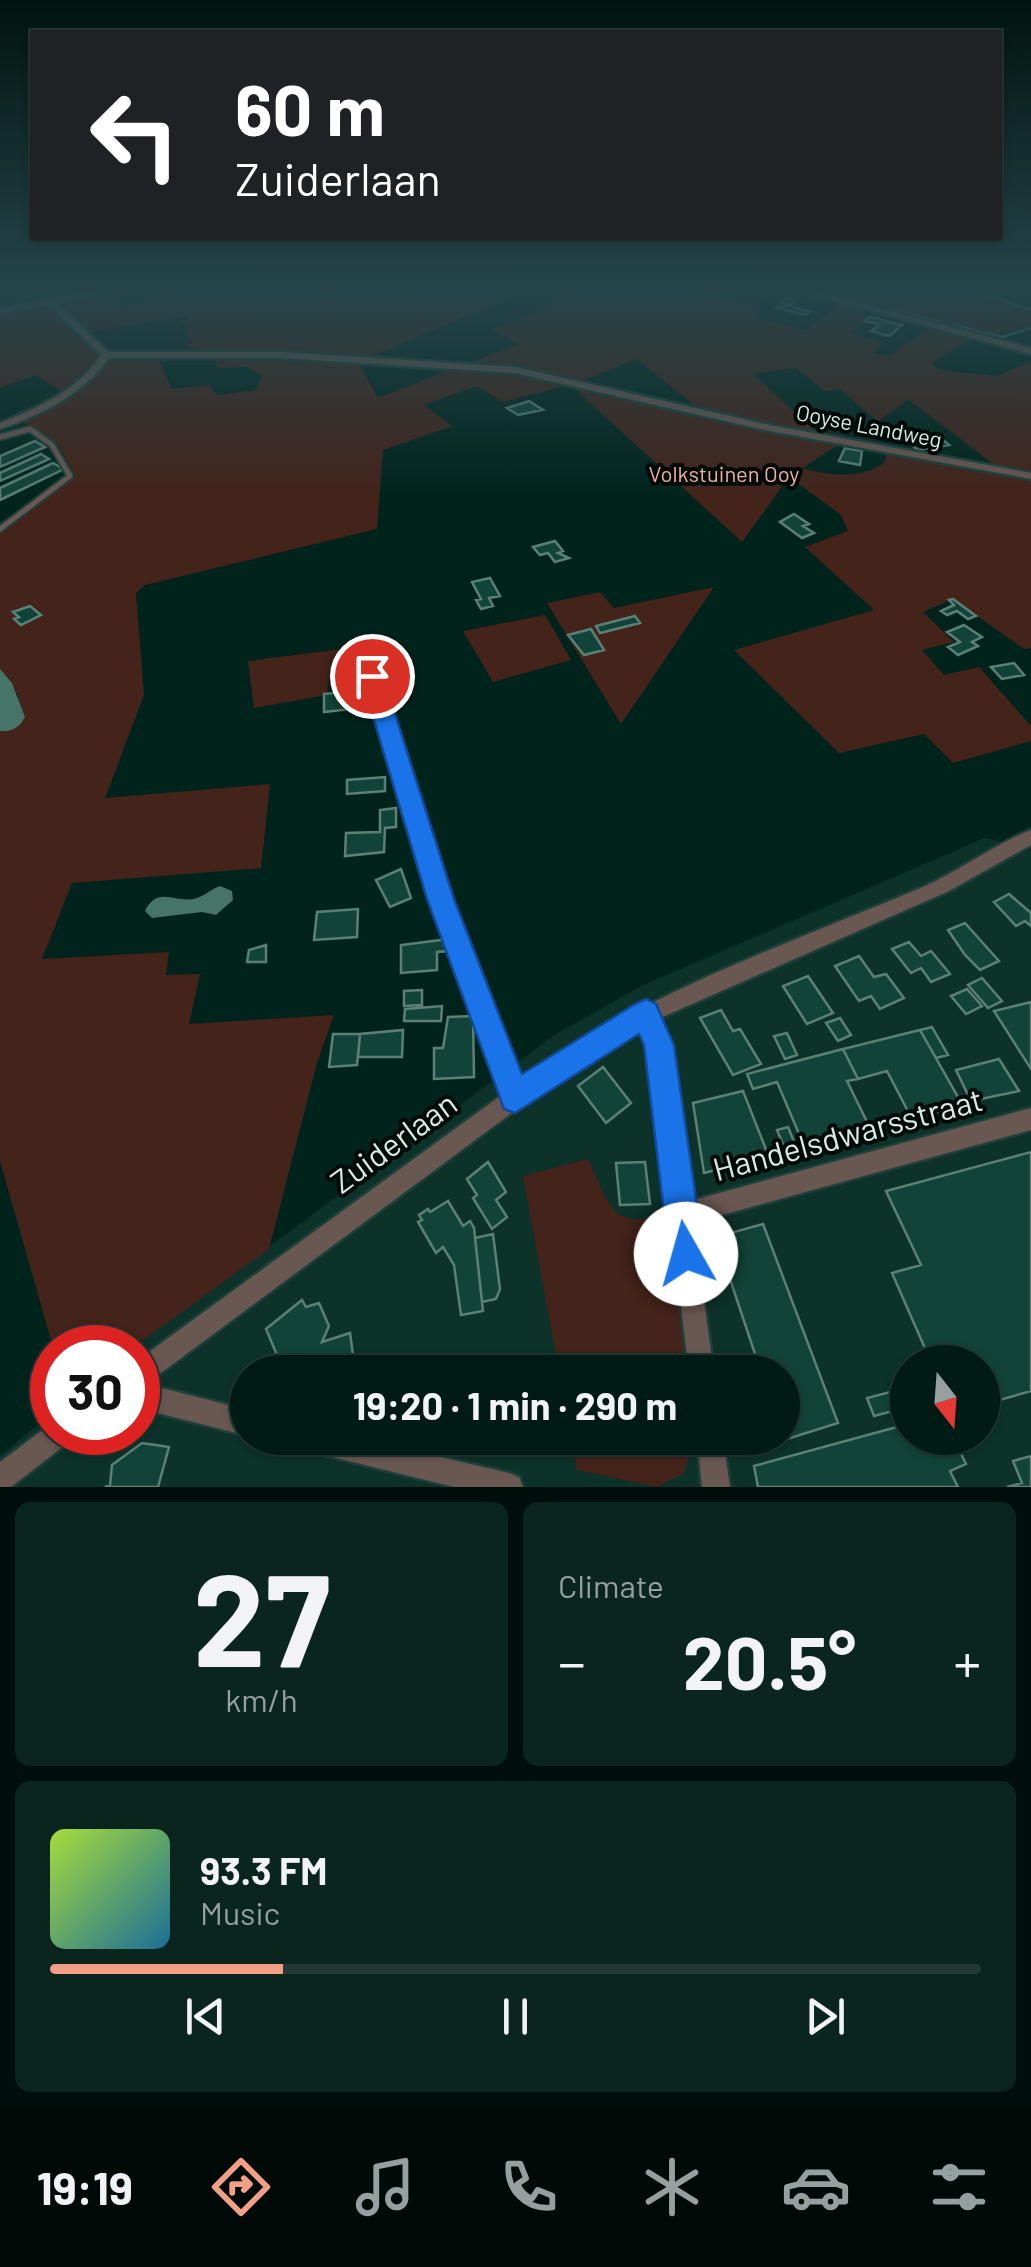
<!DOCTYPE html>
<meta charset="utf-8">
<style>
:root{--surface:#001b15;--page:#0a241e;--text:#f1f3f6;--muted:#95a1a0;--line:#223934;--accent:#f39f86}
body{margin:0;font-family:Barlow,sans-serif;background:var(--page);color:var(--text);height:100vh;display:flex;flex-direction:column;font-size:38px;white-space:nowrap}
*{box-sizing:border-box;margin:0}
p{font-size:32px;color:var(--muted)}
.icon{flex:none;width:55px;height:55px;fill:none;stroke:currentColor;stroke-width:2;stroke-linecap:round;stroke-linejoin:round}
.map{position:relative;height:1487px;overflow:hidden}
.drawer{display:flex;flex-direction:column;gap:15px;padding:15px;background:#000f0c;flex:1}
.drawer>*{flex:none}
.banner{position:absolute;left:30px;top:30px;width:972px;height:210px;border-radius:0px;box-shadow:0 2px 8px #0004,0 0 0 2px var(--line);background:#202124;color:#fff;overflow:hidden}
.needle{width:65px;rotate:163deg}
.tools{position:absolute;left:890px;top:1345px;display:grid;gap:20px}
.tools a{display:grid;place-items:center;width:110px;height:110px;border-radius:50%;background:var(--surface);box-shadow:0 2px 8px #0004,0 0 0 2px var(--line);font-size:50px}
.speed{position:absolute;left:30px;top:1325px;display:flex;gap:20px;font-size:50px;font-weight:700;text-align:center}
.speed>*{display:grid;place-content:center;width:130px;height:130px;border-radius:50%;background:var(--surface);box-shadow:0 2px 8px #0004,0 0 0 2px var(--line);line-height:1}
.speed .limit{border:15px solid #d22;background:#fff;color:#111}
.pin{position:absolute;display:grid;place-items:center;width:85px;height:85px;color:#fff;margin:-42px;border:5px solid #fff;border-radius:50%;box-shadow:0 2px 10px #0007}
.me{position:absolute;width:110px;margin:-55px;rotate:353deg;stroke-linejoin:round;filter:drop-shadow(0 0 8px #0008)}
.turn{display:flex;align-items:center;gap:35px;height:210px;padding:0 40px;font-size:45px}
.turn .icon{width:130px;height:130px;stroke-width:2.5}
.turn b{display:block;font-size:70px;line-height:85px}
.big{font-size:75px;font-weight:700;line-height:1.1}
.drawer .tile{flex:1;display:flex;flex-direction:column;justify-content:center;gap:15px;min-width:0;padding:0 35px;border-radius:15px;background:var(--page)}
.drawer .dial{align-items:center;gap:0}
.dial b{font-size:130px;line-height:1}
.song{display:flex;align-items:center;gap:30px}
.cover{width:120px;height:120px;border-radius:15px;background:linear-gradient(135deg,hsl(80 70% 55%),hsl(200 70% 35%))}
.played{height:10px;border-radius:5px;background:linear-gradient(90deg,var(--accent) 25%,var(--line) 25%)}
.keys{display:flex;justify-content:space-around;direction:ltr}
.heat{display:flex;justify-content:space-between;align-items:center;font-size:55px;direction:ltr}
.drawer .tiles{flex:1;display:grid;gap:15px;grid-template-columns:1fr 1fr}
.tile:last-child{grid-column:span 2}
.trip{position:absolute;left:230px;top:1355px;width:570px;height:100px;border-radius:50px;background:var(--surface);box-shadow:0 2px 8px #0004,0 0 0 2px var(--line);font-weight:700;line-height:100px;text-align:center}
.tab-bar{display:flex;height:160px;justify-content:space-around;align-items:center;background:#000b08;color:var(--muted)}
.tab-bar .icon{width:70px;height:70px}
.tab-bar .on{color:var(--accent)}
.tab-bar b{font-size:45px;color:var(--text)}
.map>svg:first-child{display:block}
.built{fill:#0c322a;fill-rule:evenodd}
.green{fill:#43231a}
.water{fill:#467468}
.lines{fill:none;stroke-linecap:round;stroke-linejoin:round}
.stream{stroke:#467468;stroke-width:2.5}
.building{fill:#124338;stroke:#5b8076;stroke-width:2.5}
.lane-casing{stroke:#1e4038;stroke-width:9}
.street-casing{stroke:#1e4038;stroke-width:5}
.lane{stroke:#695752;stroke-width:5}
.street{fill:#695752;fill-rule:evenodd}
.route{fill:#1a73e8;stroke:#114b97;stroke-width:2.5}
.labels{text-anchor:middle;stroke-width:8;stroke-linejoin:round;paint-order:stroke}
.far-street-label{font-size:22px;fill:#d8ece5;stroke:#010a07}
.far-park-label{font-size:22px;fill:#f3af9b;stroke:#010a07}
.near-street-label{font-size:32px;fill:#d8ece5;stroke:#010a07}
</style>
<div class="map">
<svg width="1031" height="1487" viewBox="0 0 1031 1487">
<rect width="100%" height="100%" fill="#00241c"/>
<path class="built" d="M985,838l46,12v637h-1031v-31l52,-43v19h86v-84l-4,-1 422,-313 85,-48zM908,1362h74v76h-74zM248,1372h534v66h-534z"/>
<path class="green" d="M165,291h148l6,9 17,-3 -1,-6h57l18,7 15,-7h68l-4,3 16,6 -140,59 -166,-8 -16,-7 9,-1 -11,-23 7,-1 -1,-3 -98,16 -29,-26 3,-4 52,-10 7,15 47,-7z
M585,291h105v5l70,11 -5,10 51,13 35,-26 24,6 -6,4 10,3 -18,16 32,10 -9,10 13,3 43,-28 40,12 -39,23 8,7 58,6 34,-14v114l-120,-25 82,13 -85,-65 -30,23 -38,-33 -15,2 -29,-23 -43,6 65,59 -117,-22 -64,-52 -57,23 -116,-17 54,-21 -26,-14z
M817,291h150l64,21v13l-44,11z
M41,306l10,1 50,50 -39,35 -26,-17 -36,13v-75z
M156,354l16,35 38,-4 7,10 39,-5 6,-14 -15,-9 -29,1 -4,-14 143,6 21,38 78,-31 89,10 19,9 -61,16 -27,-16 -52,19 28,21 -69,24 -6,79 -232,56 -9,8 8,102 -39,103 165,-14 -9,84 -189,15 -30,76 127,-7 -3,23 34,-1 -11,50 145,-9 -17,48 -48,186 -135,98h-81l-53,-186v-430h5l15,-19 -2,-17 -18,-26v-135l10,-12 65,-46 -17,-31 -37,-24 69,-42 23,-22z
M574,388l268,54 -53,35 -47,65z
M888,450l143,28v170l-7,1 -71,-50 -30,13 31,30 -32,8 22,25 35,-8 52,59v15l-78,22 -29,-29 -85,19 -105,-103 140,-40 -69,-63 43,-16 -7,-16 -49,-36 11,-10c28,6 56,11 81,-6z
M714,587l-93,137 -74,-121 53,-11 14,16z
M545,615l26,45 -78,22 -30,-51z
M366,646l9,27 -46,7 -2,15 -73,13 -6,-47z
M588,1159c22,47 23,73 80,54l21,159h-130l-36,-196z
M571,1438h124l-11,35 -27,14 -80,-17z"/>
<path class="water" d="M0,669l12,14 13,34c-6,11 -13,15 -25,14z
M220,886l12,5 1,9 -17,15 -14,-3 -50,6 -7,-7c13,-27 32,-6 52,-13 9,-3 14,-9 23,-12z"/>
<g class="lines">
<path class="stream" d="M817,291l40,10
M975,291l56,19
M865,303l18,5
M890,309l51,13
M954,325l48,12 29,-9"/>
</g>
<path class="building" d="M785,297l10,3 -6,5 21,7 -4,3 -29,-7 9,-4 -6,-1z
M870,317l32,8 -13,11 -18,-5 9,-7 -15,-3z
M529,401l14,9 -25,5 -11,-7z
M927,436l7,6 9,-2 6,5 -31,5 -8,-6z
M35,441l10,6 -45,20v-11z
M845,448l17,3 -2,14 -21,-4z
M41,454l8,5 -49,22v-8z
M53,463l11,6 -64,31v-12z
M794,514l15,10 -6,2 11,7 -12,5 -22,-16z
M555,541l8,10 -5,2 11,5 -14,4 -7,-9 -8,2 -7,-8z
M490,578l10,18 -11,2 4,8 -12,3 -5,-9 5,-1 -9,-17z
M953,599l23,17 -8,3 -11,-8 -10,4 -6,-4 13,-6 -5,-5z
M30,606l11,9 -20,10 -7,-6 5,-2 -6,-5z
M635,616l5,7 -40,10 -4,-7z
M964,625l18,12 -10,5 6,4 -20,9 -10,-8 12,-5 -13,-10z
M591,629l13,21 -20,5 -16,-20z
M1014,663l10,12 -22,4 -11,-12z
M358,675l2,33 -36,4v-18l22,-2v-16z
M385,777v14l-38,3v-14z
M396,808v19l-11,1 -1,24 -39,4 1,-23 34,-1v-22z
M401,869l10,29 -21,9 -14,-27z
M1009,894l22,19v13l-6,-5 -9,5 -22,-24z
M358,909l-1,28 -43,3 3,-28z
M965,923l34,38 -19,9 -15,-15 -17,-25z
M449,939v12l-12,1v18l-36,3v-28z
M909,942l12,14 10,-5 19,23 -19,8 -10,-14 -10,5 -19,-24z
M266,945v17h-19l2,-12z
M859,956l15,21 12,-3 18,24 -24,11 -9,-13 -12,5 -24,-35z
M808,976l25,37 -26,11 -24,-38z
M982,978l20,23 -14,7 -20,-23z
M967,989l15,17 -16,8 -15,-18z
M422,990v15l-18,1v-15z
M1031,1002v67l-37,-58z
M442,1006l-1,15h-37l1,-12z
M721,1010l12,21 7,-2 21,35 -28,11 -33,-57z
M473,1016l1,61 -40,2v-31h9l5,-31z
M840,1018l11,17 -13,6 -12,-18z
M932,1027l16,28 -12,3 -16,-28z
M403,1030l-1,27h-44l2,-23z
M920,1030l43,76 -51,13 -25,-48 -29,8 -15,-30z
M787,1033l10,22 -12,4 -11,-23z
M333,1034h27l-3,31 -28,2z
M843,1049l15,30 -11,2 24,49 -66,18 -28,-66 -24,7 -6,-15z
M999,1059l20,32 -48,10 -15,-31z
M603,1067l28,36 -25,20 -28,-37z
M743,1091l26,66 -65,16 -11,-70z
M788,1127l9,22 -11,3 -9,-22z
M1031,1152v239l-49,14v-43h-51l-39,-89 29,-8 -35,-74z
M488,1162l18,30 -10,8 11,17 -15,12 -19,-31 4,-3 -10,-16z
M645,1162l5,42 -30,1 -4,-42z
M448,1201l15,25 7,-5 4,7 9,83 -22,4 -7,-50 -11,-18 -7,6 -18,-31 4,-2 -3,-5 9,-6 2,3z
M763,1224l75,199 -54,17 -2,-68h-21l-45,-135z
M493,1234l7,55 -4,10 -14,3 -7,-64z
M302,1300l4,7 13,-4 10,23 -7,16 28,-9 5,36 -18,3 -1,-10 -17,6 -5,-7 -13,11h-17l-18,-43z
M894,1391l7,18 -27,7 -7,-18z
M908,1424v14h45l13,26 -16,7 8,16h-200l-4,-21z
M142,1443l27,4 -11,40h-53l5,-2 2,-20z
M1031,1456v31h-24l15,-4 -9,-22z"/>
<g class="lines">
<g class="lane-casing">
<path id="lane" d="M0,437l30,-8 22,16 18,31 -70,53"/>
</g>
<g class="street-casing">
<path id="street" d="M96,291h19l-58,12 51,49h175l232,15 255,58 261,48v6l-261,-48 -255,-58 -232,-15h-174c-25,36 -68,57 -109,71v-6c38,-15 78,-33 101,-68l-52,-50 -49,8v-4z
M799,291h15l217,57v6z
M372,671l7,5 71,223 69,183c120,-87 268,-138 404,-195 37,-16 70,-42 108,-57v15l-82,46 -291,128 11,26 21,156 341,-93v22l-338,93 21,149h-25l-40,-327 -7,-18 -75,45 -421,312 102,26v26l-110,-28v-48l365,-266 -71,-195 -67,-223z
M52,1423v9h22l-4,9 -59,46h-11v-25z
M295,1438h65l149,35 10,4 4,10h-69l-146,-36 -9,-4z
M697,1438h26l7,49h-28z"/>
</g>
<use href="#lane" class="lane"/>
<use href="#street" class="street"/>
</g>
<linearGradient id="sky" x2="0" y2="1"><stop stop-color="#00140f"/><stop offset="0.58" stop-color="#26454b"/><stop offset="1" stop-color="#26454b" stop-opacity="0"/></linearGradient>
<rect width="1031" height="500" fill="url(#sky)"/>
<path class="route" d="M372,669l11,7 71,223 68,175 113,-70 11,-5 10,5 18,41 30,209 -5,12 -13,6 -12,-6 -5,-12 -25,-209 -5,-11 -124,79 -11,-4 -77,-210 -66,-223z"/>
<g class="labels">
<g class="far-street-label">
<text transform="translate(869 426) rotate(11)" y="8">Ooyse Landweg</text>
</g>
<g class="far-park-label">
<text x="724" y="482">Volkstuinen Ooy</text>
</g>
<g class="near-street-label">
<text transform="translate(848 1135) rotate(-15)" y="11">Handelsdwarsstraat</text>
<text transform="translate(394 1143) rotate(-36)" y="11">Zuiderlaan</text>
</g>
</g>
</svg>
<div class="tools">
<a><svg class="needle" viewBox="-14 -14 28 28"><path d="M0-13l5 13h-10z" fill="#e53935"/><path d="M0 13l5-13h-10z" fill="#95a1a0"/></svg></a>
</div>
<div class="speed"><div class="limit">30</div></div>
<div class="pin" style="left:372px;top:676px;background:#d93025"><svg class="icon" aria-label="arrive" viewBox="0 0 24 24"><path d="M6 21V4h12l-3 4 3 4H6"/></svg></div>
<svg class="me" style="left:686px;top:1254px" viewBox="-20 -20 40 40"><circle r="19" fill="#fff"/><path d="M0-13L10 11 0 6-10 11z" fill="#1a73e8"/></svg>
<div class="trip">19:20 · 1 min · 290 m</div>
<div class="banner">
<div class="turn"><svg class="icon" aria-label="left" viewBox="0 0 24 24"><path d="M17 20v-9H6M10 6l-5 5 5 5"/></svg><div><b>60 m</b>Zuiderlaan</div></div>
</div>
</div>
<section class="drawer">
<div class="tiles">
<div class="tile dial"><b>27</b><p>km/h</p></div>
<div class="tile"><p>Climate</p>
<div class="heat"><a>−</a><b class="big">20.5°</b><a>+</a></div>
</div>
<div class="tile">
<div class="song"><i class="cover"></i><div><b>93.3 FM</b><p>Music</p></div></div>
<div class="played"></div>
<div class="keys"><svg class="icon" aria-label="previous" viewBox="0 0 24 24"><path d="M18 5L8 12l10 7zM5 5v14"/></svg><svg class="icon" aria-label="pause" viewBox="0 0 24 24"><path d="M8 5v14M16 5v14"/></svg><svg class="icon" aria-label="next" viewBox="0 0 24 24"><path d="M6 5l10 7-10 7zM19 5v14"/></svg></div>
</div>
</div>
</section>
<nav class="tab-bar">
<b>19:19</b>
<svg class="icon on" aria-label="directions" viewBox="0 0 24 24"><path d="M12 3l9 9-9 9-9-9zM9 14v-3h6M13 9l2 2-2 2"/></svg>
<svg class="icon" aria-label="music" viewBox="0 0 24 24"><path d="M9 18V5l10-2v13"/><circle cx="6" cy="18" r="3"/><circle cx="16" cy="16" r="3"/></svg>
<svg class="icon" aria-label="phone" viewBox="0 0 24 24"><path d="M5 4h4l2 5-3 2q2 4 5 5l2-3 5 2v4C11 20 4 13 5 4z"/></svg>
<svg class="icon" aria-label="climate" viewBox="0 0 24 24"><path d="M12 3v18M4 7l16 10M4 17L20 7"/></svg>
<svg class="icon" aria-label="car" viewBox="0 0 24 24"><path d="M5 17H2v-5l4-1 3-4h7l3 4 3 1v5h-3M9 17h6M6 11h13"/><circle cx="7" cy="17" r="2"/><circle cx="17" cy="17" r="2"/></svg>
<svg class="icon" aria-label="filters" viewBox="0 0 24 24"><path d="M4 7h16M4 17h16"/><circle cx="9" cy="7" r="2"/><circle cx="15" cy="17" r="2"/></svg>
</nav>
